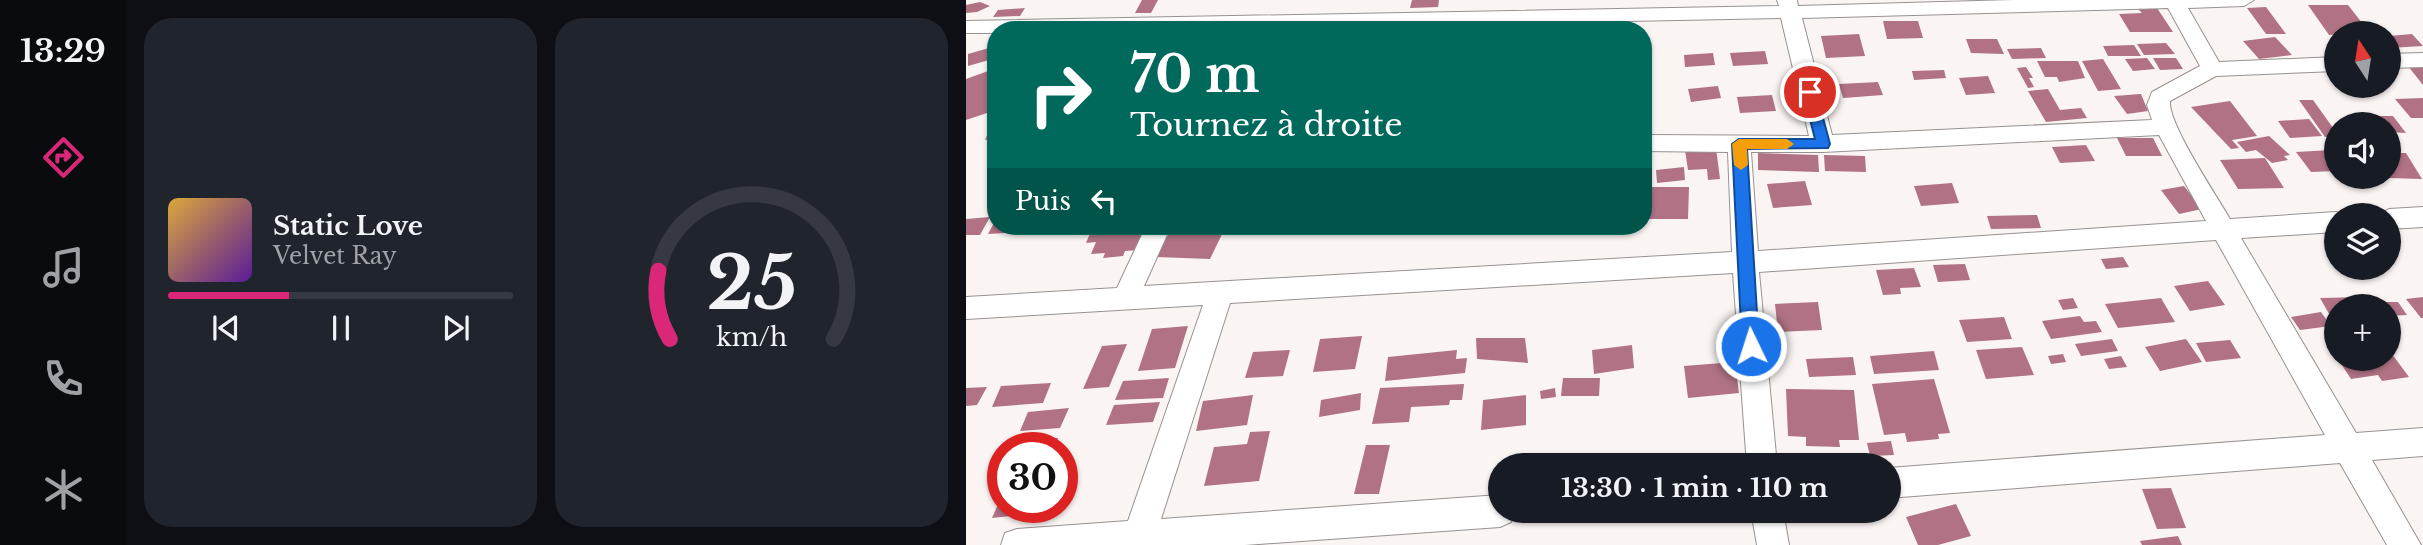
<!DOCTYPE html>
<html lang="fr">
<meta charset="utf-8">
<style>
:root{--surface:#171b24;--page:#20242c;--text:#f1f3f6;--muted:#9ea1a6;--line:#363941;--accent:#db2777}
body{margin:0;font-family:"Libre Baskerville",serif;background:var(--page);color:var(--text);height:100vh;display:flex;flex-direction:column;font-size:26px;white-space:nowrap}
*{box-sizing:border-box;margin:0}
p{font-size:23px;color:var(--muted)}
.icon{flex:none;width:38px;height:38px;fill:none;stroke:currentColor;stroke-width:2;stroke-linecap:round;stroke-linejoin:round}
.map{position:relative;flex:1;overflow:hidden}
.drawer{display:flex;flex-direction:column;gap:18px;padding:18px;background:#0d0f14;width:840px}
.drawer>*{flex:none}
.hud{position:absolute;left:21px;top:21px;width:665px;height:214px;border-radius:28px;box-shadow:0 2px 5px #0004;background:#00695c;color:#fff;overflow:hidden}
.needle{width:46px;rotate:348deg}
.controls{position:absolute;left:1358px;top:21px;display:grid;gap:14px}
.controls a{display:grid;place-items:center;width:77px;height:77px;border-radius:50%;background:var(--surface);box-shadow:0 2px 5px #0004;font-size:35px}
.speed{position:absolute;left:21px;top:432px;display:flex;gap:14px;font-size:35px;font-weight:700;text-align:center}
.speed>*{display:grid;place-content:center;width:91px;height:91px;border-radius:50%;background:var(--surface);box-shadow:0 2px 5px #0004;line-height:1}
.speed .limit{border:10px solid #d22;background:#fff;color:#111}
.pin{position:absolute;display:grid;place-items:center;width:60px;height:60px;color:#fff;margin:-30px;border:4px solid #fff;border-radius:50%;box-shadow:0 2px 7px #0007}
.me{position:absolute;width:77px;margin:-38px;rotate:356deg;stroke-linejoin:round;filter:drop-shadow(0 0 5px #0008)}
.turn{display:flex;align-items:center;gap:24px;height:147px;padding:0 28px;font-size:32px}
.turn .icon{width:91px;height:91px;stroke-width:2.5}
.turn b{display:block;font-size:49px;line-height:60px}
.then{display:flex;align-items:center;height:66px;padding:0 28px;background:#0003;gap:14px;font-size:26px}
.drawer .tile{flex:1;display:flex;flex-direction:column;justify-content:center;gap:10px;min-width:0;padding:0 24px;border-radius:28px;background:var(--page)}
.drawer .dial{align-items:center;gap:0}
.dial svg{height:182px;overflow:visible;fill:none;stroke:var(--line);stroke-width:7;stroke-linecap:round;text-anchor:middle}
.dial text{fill:var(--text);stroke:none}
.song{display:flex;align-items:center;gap:21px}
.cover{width:84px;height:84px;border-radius:10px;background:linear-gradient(135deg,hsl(40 70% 55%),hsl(270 70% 35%))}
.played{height:7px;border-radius:4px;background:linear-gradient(90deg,var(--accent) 35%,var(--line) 35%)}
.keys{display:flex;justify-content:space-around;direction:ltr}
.drawer .tiles{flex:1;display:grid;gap:18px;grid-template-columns:repeat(2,1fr)}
.trip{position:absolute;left:522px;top:453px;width:413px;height:70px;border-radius:35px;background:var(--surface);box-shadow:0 2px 5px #0004;font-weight:700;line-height:70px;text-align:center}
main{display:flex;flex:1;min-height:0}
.dock{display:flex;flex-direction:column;width:126px;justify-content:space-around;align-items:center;background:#090b0e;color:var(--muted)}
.dock .icon{width:49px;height:49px}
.dock .current{color:var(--accent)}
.dock b{font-size:32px;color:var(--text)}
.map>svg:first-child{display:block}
.building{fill:#b07284}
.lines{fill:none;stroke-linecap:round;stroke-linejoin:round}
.street-casing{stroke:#979291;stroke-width:2}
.street{fill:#fff;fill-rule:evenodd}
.route{fill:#1a73e8;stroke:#114b97;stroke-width:2}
.slow{fill:#f59e0b}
</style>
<main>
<nav class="dock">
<b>13:29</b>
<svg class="icon current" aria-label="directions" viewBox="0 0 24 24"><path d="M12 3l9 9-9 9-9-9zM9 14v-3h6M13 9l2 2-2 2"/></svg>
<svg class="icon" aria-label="music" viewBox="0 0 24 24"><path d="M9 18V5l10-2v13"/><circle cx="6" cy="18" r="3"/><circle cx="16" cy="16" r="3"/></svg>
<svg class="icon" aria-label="phone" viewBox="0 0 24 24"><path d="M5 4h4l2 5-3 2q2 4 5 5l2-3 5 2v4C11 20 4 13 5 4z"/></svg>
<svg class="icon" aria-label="climate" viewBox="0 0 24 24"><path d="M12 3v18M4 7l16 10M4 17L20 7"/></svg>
</nav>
<section class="drawer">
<div class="tiles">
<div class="tile">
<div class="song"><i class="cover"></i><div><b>Static Love</b><p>Velvet Ray</p></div></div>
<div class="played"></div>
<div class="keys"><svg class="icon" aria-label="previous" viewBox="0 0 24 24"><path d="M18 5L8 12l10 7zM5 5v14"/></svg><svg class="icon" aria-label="pause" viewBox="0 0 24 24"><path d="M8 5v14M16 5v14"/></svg><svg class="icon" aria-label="next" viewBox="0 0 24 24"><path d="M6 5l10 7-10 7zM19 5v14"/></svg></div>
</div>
<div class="tile dial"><svg viewBox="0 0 100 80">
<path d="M14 69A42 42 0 1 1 86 69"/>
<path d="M14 69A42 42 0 0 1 9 39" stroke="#db2777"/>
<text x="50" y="56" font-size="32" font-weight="700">25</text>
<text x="50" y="72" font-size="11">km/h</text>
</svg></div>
</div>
</section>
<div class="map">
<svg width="1457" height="545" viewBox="0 0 1457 545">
<rect width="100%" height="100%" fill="#faf4f3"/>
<path class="building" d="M176,0h16l-7,13h-16z
M446,0h27l-1,7 -28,1z
M14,2l10,4 -13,6 -11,1v-8z
M1342,5h40l22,28 -41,2z
M1300,7l20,27h-20l-19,-26z
M59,8l-5,8 -27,1 5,-7z
M1191,8l16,24h-43l-11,-18 23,-1 -4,-4z
M917,21h35l5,17 -36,1z
M893,34l6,22 -39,2 -5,-22z
M1446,34l11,12 -34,2v-12z
M1309,37l17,18 -33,4 -16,-18z
M1000,39h31l7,15 -33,-1z
M1200,43l9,11 -31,1 -7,-11z
M1168,45l7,11h-33l-5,-10z
M30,46v12l-28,8v-12z
M1075,48l5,10 -34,1 -5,-10z
M799,51l3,13 -35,2 -3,-13z
M747,53l2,12 -30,2 -1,-12z
M1181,58l8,11 -22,2 -8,-12z
M1187,58h23l7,11 -23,1z
M1137,59l18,30 -23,2 -16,-30z
M1071,61h41l7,17 -26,4 -2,-5h-12z
M1442,66h15v19z
M1060,67l7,11h-4l5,9 -6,1 -11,-20z
M978,70l2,8 -32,2 -2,-9z
M22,71l8,25v14l-30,10v-41z
M1022,76l7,17 -29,2 -7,-17z
M912,82l5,13 -40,3 -4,-14z
M752,86l3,12 -30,4 -3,-13z
M1082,89l12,21 21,-2 6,10 -41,4 -18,-31z
M1175,94l7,17 -21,3 -13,-18z
M806,95l4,16 -36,2 -3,-16z
M1457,98v20h-12l-16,-19z
M1333,100h14l23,32v4l-11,1z
M1264,101l27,35 -25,4 7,8 -8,1 -40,-42z
M30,115v23l-11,2z
M1396,116h31l13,17 -17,-1v-8h-21z
M1343,119l13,17 -32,2 -12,-17z
M1303,136l21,19 -6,1 4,4 -16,3 -16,-13 -10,2 -9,-10z
M1151,138h36l9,18h-36z
M1120,145l9,16 -35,2 -8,-16z
M750,148l4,31 -12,1 -1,-11 -19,1 -3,-20z
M1366,150l4,6v15l-25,1 -15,-20z
M792,153l60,2 1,17 -61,-2z
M1423,153h17l16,26 -33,-1z
M858,155l41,1 1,16 -41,-1z
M1299,158l19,30 -46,1 -18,-29z
M718,167l1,13 -28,3 -1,-13z
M839,181l7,24 -39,3 -6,-24z
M986,183l7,20 -38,3 -7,-20z
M1218,186l18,23 -23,5 -18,-24z
M679,187h44l-1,32h-45z
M1071,215l4,13 -50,1 -4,-13z
M24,217l-10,18h-14v-16z
M30,219v7h21l-12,7 -17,1z
M133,226h47l-8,24 -13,1 -2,5 -20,2 2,-5 -14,1 5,-12 -10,1 5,-12 7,-1z
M207,226h53l-16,33 -54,-2z
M522,226h28l-1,8h-29z
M1157,257l6,10 -23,2 -5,-10z
M999,264l5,16 -32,2 -5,-17z
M948,268l7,19 -21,1 1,6 -18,1 -7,-25z
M1242,281l17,24 -35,6 -16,-25z
M1397,297l6,9h-33v20l-16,-28z
M1457,297v21h-2l-15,-19z
M1107,298l5,10 -15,2 -5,-10z
M1195,298l14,24 -57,6 -13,-24z
M852,302l4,28 -44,2 -3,-28z
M1408,302h24l9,13 -18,1v-10h-12z
M1355,312l10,14 -31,4 -9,-13z
M1114,316l4,6 12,-1 6,11 -51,7 -9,-18z
M1038,317l8,22 -45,3 -8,-22z
M222,326l-13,42 -37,3 14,-42z
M396,336l-7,33 -42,3 7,-33z
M1370,336v20l-12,-19z
M510,338h49l3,25 -51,-4z
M1146,339l6,12 -37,5 -6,-12z
M1220,339l16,23 -42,9 -15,-24z
M1264,340l11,18 -35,4 -10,-19z
M161,344l-18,43 -26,2 19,-43z
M666,345l2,23 -40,6 -2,-24z
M1056,347l12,28 -48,4 -10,-29z
M324,350l-7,26 -38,2 8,-26z
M491,350l-1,9 11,-1 -2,15 -80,8 3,-24z
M1423,350l20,27 -27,4 -4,-6 -27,4 -13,-20h51z
M968,351l5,19 -65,4 -4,-18z
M1097,354l3,8 -15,2 -3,-8z
M1155,356l6,11 -18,2 -5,-10z
M887,357l3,18 -47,2 -3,-18z
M769,362l4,31 -51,5 -4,-32z
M203,378l-6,20 -48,2 8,-19z
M597,378h37l-1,18h-38z
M968,379l16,54 -12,1 1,5 -32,3 -2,-9 -21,2 -12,-51z
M85,383l-8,20 -51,4 9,-21z
M498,384l-2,16h-12l-1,5 -38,2 -2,15 -37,2 8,-36z
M21,387l-10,18 -11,1v-18z
M589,388l1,9 -15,2 -1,-8z
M820,389l68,1 5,50h-20l1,7 -34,-1v-9l-18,-1z
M395,393l-1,17 -41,7 2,-17z
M287,395l-6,30 -51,6 7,-30z
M560,395v30l-45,5 2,-30z
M194,402l-7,20 -47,3 8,-20z
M103,408l-9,20 -40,3 8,-19z
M304,431l-11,50 -55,5 10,-39 33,-3 3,-12z
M92,438l-4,10h-22l3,-7z
M925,441l3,14 -24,1 -3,-13z
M400,445h24l-11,49h-25z
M1205,488l15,40 -29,1 -15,-40z
M37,501v7h29l-2,6 -38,4 7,-16z
M990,504l15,32 -33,9h-20l-12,-28z
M1212,536l4,9h-40l-2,-4z"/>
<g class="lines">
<g class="street-casing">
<path id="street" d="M811,0h20l1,6 215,-6h241l-10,6 -56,2 31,54 117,-5v14l-120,5 -46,25c-2,23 47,95 60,118l106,-7 9,3h-9v17l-95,6 115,195 67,-5v28l-51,4 49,85h-34l-47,-82 -452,35v-30l437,-33 -109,-195 -457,32 18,194h-30l-14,-193 -503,30 -69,216 339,-24v16h16l-5,11 -11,5 -255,18h-244l4,-12 12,-4 111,-8 75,-216 -237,14v-22l151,-9 29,-62h25l-27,60 588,-34 -4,-100 -85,-1v-16l166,1 -28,-118 -616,12h-169v3h-30v-12l813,-15zM1202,8l32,58 -48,26 -5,13 5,15 -320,15 -30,-117zM1193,135l47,86 -448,30 -7,-99h72z
M1457,53v14l-34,1v-14z
M1457,207v20l-34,2v-14h-10l10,-6z
M785,511h32l6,34h-32z"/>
</g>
<use href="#street" class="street"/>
</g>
<path class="route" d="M844,87l6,5 14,52 -2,4 -81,1 12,197 -8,7 -9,-7 -10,-202 7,-5h76l-12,-47z"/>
<path class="slow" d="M773,139h48l7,5 -7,5h-40l1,16 -7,5 -7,-5 -2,-21z"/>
</svg>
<div class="controls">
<a><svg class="needle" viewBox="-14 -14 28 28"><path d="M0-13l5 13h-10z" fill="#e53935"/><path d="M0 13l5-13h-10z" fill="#9ea1a6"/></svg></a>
<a><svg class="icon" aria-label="sound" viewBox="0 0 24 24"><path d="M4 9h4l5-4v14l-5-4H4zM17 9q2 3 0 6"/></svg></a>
<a><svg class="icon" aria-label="layers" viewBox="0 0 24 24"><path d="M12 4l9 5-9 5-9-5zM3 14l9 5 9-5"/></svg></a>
<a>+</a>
</div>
<div class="speed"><div class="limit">30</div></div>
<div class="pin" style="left:844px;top:92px;background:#d93025"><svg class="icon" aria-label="arrive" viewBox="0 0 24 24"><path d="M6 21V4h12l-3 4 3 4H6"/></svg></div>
<svg class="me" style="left:785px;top:346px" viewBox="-20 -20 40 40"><circle r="17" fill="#1a73e8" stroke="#fff" stroke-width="3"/><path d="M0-11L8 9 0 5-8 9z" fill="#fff"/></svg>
<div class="trip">13:30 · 1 min · 110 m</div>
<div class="hud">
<div class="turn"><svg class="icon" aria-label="right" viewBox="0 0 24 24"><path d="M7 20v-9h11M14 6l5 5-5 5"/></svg><div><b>70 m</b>Tournez à droite</div></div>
<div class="then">Puis<svg class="icon" aria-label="left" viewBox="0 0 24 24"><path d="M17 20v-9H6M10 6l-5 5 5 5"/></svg></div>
</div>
</div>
</main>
